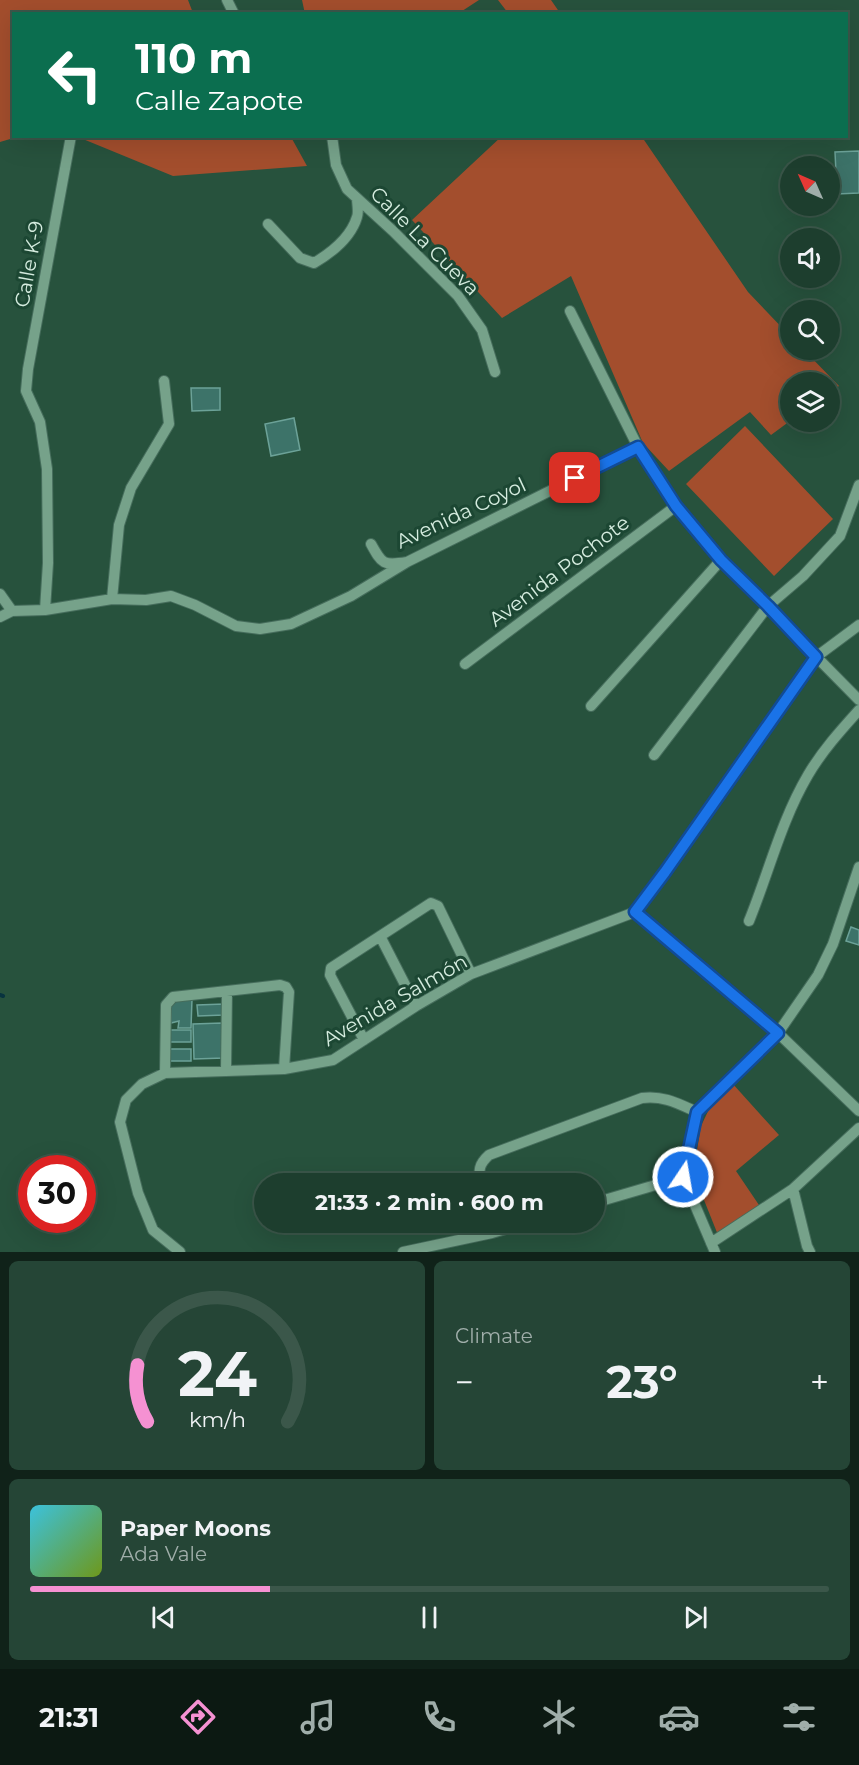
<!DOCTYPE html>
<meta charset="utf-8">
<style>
:root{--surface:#1d3e2e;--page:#254536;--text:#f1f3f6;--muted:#a0aeaa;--line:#3b574a;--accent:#f591d2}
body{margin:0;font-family:Montserrat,sans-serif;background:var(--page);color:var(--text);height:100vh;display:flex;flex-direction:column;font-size:22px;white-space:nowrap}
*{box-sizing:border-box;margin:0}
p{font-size:20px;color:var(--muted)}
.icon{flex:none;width:33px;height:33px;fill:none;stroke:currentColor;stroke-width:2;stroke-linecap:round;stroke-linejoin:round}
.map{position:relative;height:1252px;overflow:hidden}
.panel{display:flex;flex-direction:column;gap:9px;padding:9px;background:#102219;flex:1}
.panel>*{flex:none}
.hud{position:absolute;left:12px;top:12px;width:836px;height:126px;border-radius:0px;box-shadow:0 6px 24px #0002,0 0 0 2px var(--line);background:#0b6e4f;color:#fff;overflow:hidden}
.needle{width:39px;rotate:315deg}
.buttons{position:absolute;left:780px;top:156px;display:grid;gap:12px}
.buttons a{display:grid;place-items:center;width:60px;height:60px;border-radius:50%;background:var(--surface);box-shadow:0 6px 24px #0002,0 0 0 2px var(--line);font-size:30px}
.speed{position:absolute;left:18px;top:1155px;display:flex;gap:12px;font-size:30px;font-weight:700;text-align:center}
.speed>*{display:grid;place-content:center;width:78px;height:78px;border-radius:50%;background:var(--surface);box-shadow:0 6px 24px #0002,0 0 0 2px var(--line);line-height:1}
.speed .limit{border:9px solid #d22;background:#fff;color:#111}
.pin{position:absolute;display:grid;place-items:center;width:51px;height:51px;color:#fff;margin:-26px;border-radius:12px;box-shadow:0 3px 9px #0006}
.me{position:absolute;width:66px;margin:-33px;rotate:12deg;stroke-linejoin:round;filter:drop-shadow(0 0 4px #0008)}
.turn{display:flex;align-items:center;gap:21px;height:126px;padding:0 24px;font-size:27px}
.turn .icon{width:78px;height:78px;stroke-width:2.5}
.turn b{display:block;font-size:42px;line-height:51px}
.big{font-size:45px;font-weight:700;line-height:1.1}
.panel .widget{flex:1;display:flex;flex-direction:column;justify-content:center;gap:9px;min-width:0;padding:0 21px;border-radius:9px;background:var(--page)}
.panel .dial{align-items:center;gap:0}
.dial svg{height:156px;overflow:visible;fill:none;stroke:var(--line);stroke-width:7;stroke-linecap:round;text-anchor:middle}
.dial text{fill:var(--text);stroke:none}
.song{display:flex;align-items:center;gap:18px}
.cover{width:72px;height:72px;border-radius:9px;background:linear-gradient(135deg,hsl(190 70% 55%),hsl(80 70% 35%))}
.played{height:6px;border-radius:3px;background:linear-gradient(90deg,var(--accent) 30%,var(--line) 30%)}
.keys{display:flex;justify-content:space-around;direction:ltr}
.heat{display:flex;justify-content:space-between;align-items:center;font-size:33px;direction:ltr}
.panel .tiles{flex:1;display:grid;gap:9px;grid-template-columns:1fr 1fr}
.widget:last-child{grid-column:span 2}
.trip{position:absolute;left:254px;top:1173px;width:351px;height:60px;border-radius:30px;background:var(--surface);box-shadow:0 6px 24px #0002,0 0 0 2px var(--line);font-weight:700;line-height:60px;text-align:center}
.tabs{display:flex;height:96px;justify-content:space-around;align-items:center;background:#0c1912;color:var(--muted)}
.tabs .icon{width:42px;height:42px}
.tabs .current{color:var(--accent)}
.tabs b{font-size:27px;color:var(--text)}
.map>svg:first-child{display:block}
.green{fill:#a34e2d}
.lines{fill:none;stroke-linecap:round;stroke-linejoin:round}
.stream{stroke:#08333f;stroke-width:4}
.building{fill:#3d7369;stroke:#6ca298;stroke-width:1.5}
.minor-casing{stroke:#466d5c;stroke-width:12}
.minor{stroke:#76a28a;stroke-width:10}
.route-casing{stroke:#114b97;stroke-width:15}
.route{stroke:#1a73e8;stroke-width:10}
.labels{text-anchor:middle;stroke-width:6;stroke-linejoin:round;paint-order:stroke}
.street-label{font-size:20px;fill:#d5ecdf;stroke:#1c4733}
</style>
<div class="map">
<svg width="859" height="1252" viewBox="0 0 859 1252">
<rect width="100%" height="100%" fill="#27523d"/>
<path class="green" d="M0,0h188l5,13 -179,1v122l3,1 -17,5z
M302,0h177l-20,13 -154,1z
M498,0h53l9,13h-52z
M502,136l140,1 106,155 42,44v14h14l35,36 -9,6v-10h-40v39l-19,14 -21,-23 -81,59 -26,-28 -72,-167 -69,42 -90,-98z
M78,137h213l16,29 -134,10z
M745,426l88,93 -59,57 -88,-92z
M732,1083l47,52 -43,36 25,37 -43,27 -18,-45 -5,-28 6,-36 10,-21z"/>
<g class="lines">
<path class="stream" d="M0,995l3,1"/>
</g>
<path class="building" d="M859,151v42l-22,1 -2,-42z
M191,388h29v22l-28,1z
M294,418l6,32 -29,6 -6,-32z
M851,927l8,3v15l-13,-4z
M171,999h21l-1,29h-13l1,-7 -8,2z
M224,1004v11l-26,1 -1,-11z
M222,1023l2,35 -30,1 -1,-35z
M170,1030h21v12h-21z
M170,1049h21v12h-21z"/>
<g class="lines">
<g class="minor-casing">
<path id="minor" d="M227,0l7,14
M332,136l4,29 11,24 46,42 65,65 24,34 13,42
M268,224l32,34 14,5c17,-10 37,-26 43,-46 2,-5 0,-13 0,-19
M570,311l68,136 38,59 45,54 138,140
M371,544c11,20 12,22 36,18l231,-115
M0,594l12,17
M112,599l7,-74 12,-37 38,-64 -5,-43
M45,610l3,-47 -1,-94 -7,-47 -14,-31 2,-22 43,-233
M0,617l12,-6 33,-1 67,-11 34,1 25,-4 24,9 41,21 24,3 31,-5 60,-28 56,-34
M465,664l211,-158
M591,706l130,-146
M654,755l114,-149 35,-30 37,-40 19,-51
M635,912l30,-40 151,-215 43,-32
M635,912l143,121 81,78
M749,921c20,-49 32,-100 59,-146 14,-24 33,-45 51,-65
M380,936l36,70
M364,1040l-34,-65 1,-7 100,-65 7,3 33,68
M226,1071l1,-80
M165,1073l1,-68 7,-8 107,-12 6,2 3,5 -5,77
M481,1184c-3,-14 -2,-20 8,-29l153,-57c21,-3 37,6 55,14
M793,1189l14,57 3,6
M594,1203l89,-26
M711,1243l82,-54 66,-61
M180,1252l-27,-22 -15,-37 -18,-71 6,-22 16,-16 23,-11 119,-4 49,-9 83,-54 55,-32 164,-62
M403,1252l89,-19 37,-11
M715,1252l-32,-75 14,-65 81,-79 40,-58 15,-31 26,-77"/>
</g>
<use href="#minor" class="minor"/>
</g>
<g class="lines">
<g class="route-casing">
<path id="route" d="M575,478l63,-31 38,59 45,54 47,46 48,51 -151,215 -30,40 143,121 -81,79 -14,65"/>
</g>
<use href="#route" class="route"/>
</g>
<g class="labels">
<g class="street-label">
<text transform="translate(425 241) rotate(45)" y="7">Calle La Cueva</text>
<text transform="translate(29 264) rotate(-80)" y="7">Calle K-9</text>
<text transform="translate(461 513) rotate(-25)" y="7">Avenida Coyol</text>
<text transform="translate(559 571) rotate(-37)" y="7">Avenida Pochote</text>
<text transform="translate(395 1000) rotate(-30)" y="7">Avenida Salmón</text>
</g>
</g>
</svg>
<div class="buttons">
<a><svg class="needle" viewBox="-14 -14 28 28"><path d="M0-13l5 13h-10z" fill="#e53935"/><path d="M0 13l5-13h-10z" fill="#a0aeaa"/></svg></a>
<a><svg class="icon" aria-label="sound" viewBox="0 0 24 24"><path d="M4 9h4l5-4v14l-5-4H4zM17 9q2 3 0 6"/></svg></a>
<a><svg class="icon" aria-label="search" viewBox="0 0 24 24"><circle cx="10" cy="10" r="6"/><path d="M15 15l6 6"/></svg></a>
<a><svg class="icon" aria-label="layers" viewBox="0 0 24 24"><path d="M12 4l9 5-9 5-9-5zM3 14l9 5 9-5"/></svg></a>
</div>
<div class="speed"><div class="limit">30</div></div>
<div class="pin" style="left:575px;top:478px;background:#d93025"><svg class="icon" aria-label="arrive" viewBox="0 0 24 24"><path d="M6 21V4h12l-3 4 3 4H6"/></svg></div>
<svg class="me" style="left:683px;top:1177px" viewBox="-20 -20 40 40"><circle r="17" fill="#1a73e8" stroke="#fff" stroke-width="3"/><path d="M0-11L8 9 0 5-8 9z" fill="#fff"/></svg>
<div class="trip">21:33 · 2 min · 600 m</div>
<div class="hud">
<div class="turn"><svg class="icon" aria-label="left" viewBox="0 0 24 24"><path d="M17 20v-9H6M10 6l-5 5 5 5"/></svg><div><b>110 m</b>Calle Zapote</div></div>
</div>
</div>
<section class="panel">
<div class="tiles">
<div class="widget dial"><svg viewBox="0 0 100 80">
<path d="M14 69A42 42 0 1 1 86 69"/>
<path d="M14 69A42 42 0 0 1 9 40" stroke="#f591d2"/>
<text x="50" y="56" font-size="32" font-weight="700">24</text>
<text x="50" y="72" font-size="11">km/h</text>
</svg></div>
<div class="widget"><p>Climate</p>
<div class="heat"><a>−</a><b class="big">23°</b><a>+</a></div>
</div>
<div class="widget">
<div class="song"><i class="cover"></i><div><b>Paper Moons</b><p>Ada Vale</p></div></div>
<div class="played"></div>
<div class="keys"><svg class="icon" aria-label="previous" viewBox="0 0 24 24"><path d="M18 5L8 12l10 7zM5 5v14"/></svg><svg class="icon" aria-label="pause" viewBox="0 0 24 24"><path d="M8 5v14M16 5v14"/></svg><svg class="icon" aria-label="next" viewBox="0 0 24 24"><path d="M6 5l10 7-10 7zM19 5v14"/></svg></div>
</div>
</div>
</section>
<nav class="tabs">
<b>21:31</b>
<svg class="icon current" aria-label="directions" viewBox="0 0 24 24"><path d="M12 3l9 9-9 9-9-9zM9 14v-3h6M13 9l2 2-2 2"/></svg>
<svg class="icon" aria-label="music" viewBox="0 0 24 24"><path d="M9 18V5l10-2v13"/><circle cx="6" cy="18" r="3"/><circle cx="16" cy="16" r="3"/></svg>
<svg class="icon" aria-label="phone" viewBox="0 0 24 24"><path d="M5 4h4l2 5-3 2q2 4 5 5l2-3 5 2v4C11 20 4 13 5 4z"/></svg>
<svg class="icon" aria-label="climate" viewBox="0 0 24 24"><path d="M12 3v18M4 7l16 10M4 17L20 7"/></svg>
<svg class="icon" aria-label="car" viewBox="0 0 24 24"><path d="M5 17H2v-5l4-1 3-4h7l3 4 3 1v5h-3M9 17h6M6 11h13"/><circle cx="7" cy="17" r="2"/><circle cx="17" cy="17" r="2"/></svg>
<svg class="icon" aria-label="filters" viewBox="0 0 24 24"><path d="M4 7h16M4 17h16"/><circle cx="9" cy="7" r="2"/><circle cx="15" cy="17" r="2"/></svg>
</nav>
